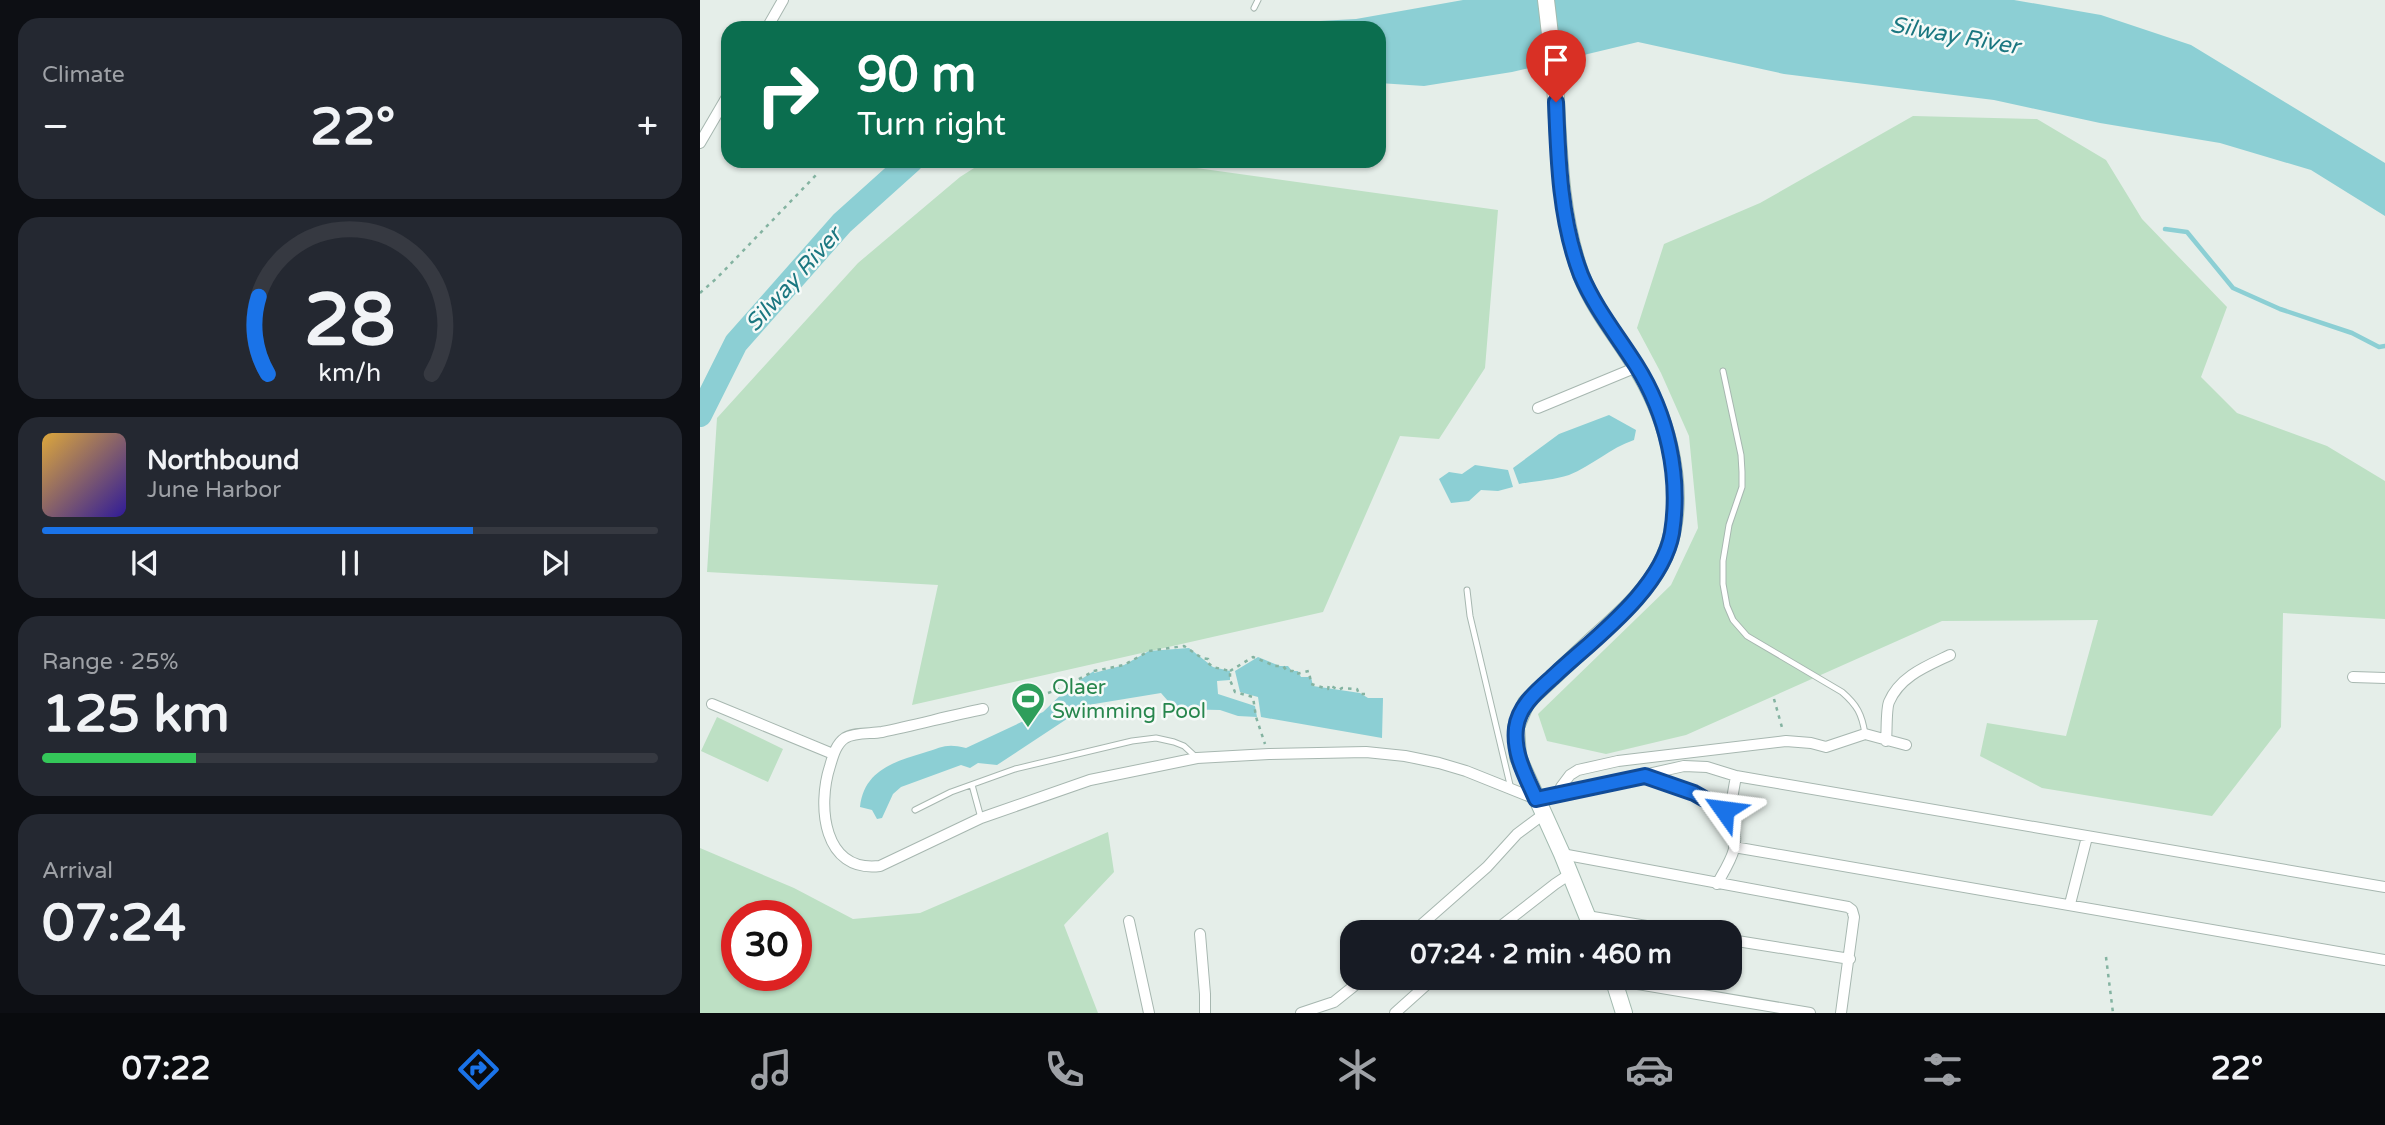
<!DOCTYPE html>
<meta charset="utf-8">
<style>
:root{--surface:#171b24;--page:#242831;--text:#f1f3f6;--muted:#9ea1a6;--line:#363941;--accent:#1a73e8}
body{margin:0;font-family:"Varela Round",sans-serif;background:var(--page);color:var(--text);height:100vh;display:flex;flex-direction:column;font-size:26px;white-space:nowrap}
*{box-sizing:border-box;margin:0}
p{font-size:23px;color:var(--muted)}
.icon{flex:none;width:38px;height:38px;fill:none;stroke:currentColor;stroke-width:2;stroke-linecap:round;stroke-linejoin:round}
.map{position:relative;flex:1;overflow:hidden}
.sheet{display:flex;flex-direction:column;gap:18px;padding:18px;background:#0d0f14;width:700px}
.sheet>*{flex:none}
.hud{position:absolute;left:21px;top:21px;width:665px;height:147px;border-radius:21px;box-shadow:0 2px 5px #0004;background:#0b6e4f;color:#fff;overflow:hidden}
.speed{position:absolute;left:21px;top:900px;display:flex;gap:14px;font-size:35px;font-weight:700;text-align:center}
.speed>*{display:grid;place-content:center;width:91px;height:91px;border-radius:50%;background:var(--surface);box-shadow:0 2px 5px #0004;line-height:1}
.speed .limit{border:10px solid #d22;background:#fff;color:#111}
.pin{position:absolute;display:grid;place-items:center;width:60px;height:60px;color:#fff;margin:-72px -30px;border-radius:50% 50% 50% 0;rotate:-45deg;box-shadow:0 0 7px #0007}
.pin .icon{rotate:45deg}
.me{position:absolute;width:77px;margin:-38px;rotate:301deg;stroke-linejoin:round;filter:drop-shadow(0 0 5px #0008)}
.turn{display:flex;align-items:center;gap:24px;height:147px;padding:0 21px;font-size:32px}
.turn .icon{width:91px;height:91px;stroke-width:2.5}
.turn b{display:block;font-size:49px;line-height:60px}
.big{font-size:52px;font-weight:700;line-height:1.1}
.sheet .tile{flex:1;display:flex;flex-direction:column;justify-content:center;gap:10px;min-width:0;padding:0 24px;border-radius:21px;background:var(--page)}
.sheet .dial{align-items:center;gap:0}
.dial svg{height:182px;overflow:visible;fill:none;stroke:var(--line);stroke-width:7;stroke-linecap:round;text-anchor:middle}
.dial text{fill:var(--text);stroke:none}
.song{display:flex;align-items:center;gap:21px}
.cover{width:84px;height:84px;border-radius:10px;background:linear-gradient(135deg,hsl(40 70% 55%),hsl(250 70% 35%))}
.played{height:7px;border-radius:4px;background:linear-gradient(90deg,var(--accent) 70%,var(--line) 70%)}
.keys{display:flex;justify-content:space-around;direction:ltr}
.heat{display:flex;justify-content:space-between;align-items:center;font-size:38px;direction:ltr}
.charge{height:10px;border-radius:5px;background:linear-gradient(90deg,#34c759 25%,var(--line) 0)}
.trip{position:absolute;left:640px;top:920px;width:402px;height:70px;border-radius:21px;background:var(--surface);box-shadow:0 2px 5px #0004;font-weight:700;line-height:70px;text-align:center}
.dock{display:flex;height:112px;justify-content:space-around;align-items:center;background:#090b0e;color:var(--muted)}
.dock .icon{width:49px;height:49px}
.dock .current{color:var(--accent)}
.dock b{font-size:32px;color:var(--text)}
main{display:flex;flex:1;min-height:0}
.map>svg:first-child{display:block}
.green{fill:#bde0c4;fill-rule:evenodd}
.water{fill:#8ccfd4}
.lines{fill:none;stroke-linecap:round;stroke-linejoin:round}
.stream{stroke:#8ccfd4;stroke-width:4.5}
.river{stroke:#8ccfd4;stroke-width:24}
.lane-casing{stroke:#a7b7b0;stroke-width:7}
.street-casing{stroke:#a7b7b0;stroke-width:12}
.secondary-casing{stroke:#a3bbb0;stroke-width:18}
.path{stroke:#84b3a1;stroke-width:2.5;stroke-dasharray:3.5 5;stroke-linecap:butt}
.lane{stroke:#fff;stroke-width:5}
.street{stroke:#fff;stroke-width:10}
.secondary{stroke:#fff;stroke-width:16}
.route-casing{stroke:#114b97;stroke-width:18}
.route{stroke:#1a73e8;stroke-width:12}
.labels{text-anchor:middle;stroke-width:5;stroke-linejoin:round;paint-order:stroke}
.leisure-label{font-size:21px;fill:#27864d;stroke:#f6faf8;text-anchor:start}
.water-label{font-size:23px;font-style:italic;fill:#1b7780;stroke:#f6faf8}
</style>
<main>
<section class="sheet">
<div class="tile"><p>Climate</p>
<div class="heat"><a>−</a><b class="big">22°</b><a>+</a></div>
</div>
<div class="tile dial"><svg viewBox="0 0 100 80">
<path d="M14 69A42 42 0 1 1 86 69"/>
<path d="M14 69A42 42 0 0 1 10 35" stroke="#1a73e8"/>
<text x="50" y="56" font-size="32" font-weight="700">28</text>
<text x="50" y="72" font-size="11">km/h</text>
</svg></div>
<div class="tile">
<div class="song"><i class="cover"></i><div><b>Northbound</b><p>June Harbor</p></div></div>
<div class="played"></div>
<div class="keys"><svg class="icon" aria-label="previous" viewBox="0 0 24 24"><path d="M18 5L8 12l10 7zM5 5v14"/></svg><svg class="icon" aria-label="pause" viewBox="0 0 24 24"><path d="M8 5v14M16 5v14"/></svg><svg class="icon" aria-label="next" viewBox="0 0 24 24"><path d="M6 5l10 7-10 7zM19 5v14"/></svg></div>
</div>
<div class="tile"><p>Range · 25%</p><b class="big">125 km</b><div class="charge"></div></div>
<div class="tile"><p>Arrival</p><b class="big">07:24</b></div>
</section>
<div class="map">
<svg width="1685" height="1013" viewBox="0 0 1685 1013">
<rect width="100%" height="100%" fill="#e5eee9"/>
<path class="green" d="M1213,116l124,3 69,41 36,59 85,88 -26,70 36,36 90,33 58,35v138l-102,-6 -2,114 -69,89 -170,-28 -62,-32 7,-33 79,13 32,-116 -156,1 -256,114 -80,19 -59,-13 -9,-27 133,-129 27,-57 -9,-92 -28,-63 -24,-45 27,-84 96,-41z
M285,161h161l352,49 -13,158 -46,71 -39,-3 -77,176 -411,93 26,-120 -231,-13 10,-154 141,-155 102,-86z
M17,717l66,32 -15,33 -67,-31z
M408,832l6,40 -50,53 34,88h-398v-165l94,40 59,31 67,-6zM96,915v60h-59v-60z"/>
<path class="water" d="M763,0h551l87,15 90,30 194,118v53l-74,-46 -91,-27 -120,-20 -106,-23 -210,-26 -146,-32 -126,30 -88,14 -45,-3v-55h-184l161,-9z
M909,415l27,15 -2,10c-24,8 -42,26 -65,35 -15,5 -34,6 -50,9l-6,-16 46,-34z
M775,465l33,5 5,17 -15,4 -17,-1 -12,11 -18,2 -12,-24 10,-7 13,2z
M489,648l24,19 17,4v9l-13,1 1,13 37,12 2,11 -19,-1 -18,-6 -45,-1 -14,-16 -73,12 -91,60 -19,-2 -8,5 -9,-3 -60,22 -8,7 -11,24 -5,1 -5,-9 -12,-3c4,-36 33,-45 63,-54 20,-6 23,-10 43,-5l77,-36 26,-25 25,-16v2l30,-8 25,-14z
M558,657l22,9h8l4,5h6l3,6h10l2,9 47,7 8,5h15l-1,40 -121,-21 -3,-20 -18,-5 -5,-21z"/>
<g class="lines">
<path class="stream" d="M1465,229l22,3 46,56 47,21 72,24 27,14 6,-1"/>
<path class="river" d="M0,415l36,-72 106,-120 69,-62"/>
<g class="lane-casing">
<path id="lane" d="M554,8l4,-8
M1023,371l18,84 1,17v15l-13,38 -6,36v23l4,22 6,14 14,16 95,56c15,13 20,22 23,42
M767,590l3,26 41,173
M272,785l9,33
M215,810l36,-18 64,-23 117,-28 24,-3 18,4 10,4 13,12"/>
</g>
<g class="street-casing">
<path id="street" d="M67,28l16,-28
M0,143l28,-48
M838,408l99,-41
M1653,677l32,1
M12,704l121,50
M283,709c-34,7 -67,16 -101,23 -11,2 -27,0 -37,6 -9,6 -12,18 -15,28 -13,40 -7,107 50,100l101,-48 109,-38 107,-22 72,-4 97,-2 39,4 34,7 27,8 70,28 148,-33 23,1 29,9 649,111
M1186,741c1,-10 0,-32 3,-39 11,-26 38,-36 61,-47
M945,776c33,10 100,25 89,73 -3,12 -11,24 -17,35
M861,793v-6l9,-12 8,-5 40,-9 168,-20 25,2 15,4 39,-13 41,11
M1029,816l7,-40
M1034,847l651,113
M862,854l286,53 4,3 2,7 -13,96
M1370,904l17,-67
M887,916l101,17
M429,921l20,92
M712,933l75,-66 30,-33 27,-20
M792,933l63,-49 15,-10
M500,934l5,60v19
M1031,940l119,19
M914,980l196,33
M601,1013l33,-11 30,-24
M695,1013l39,-35"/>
</g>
<g class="secondary-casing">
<path id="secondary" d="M846,0c4,33 8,67 10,100 3,58 5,117 24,172 15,42 47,74 67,114 27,52 43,129 11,183 -15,26 -38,46 -60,66 -21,19 -41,39 -62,58l-10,10 -10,24 2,30 44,97 32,79
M913,978l11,35"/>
</g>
<path class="path" d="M0,293l17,-15 101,-105
M530,671l23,-14 22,9h8l4,5h6l3,3 13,-3 2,13 17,5 1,-4 10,5 3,-2 15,1 2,5h6
M348,693l14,-5 32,-17 30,-6 25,-14 35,-5 18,12 6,1 -1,3 6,5 17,4v9l5,12 18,5 3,20 9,27
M1074,699l9,32
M1406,957l7,56"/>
<use href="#lane" class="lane"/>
<use href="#street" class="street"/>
<use href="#secondary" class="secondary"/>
</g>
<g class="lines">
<g class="route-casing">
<path id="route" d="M856,102c2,57 4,119 25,173 14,33 36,60 55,90 31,49 45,111 36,168 -10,56 -76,104 -116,141 -16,15 -37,30 -40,54 -3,26 10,48 20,71l109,-23 49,17 30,17"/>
</g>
<use href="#route" class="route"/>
</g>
<defs>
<g id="stadium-pin" transform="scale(1.75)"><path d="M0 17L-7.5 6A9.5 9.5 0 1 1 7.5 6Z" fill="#2e9e5b" stroke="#f6faf8"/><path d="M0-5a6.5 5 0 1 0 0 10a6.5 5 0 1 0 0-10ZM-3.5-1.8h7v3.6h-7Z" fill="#fff"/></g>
</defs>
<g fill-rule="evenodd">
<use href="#stadium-pin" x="328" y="699"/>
</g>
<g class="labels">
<g class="leisure-label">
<text x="352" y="694">Olaer<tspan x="352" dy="24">Swimming Pool</tspan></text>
</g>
<g class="water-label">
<text transform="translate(1255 35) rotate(10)" y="8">Silway River</text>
<text transform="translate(93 279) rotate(-48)" y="8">Silway River</text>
</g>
</g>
</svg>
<div class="speed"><div class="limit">30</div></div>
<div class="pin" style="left:856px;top:102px;background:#d93025"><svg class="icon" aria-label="arrive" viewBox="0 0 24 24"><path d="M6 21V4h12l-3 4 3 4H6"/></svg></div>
<svg class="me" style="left:1024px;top:810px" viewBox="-20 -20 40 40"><path d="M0-17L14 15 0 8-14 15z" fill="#1a73e8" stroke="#fff" stroke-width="4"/></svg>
<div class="trip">07:24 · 2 min · 460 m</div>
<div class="hud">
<div class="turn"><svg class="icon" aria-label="right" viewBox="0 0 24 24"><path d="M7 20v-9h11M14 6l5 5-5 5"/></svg><div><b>90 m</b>Turn right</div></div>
</div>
</div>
</main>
<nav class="dock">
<b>07:22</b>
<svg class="icon current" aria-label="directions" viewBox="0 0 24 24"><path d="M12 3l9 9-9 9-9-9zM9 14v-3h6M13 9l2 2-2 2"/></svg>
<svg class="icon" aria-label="music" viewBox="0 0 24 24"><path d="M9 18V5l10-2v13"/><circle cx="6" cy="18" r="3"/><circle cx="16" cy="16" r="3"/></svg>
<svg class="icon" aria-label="phone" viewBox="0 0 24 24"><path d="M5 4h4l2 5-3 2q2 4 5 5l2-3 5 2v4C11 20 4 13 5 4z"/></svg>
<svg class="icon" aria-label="climate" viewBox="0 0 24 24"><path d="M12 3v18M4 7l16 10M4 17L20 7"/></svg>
<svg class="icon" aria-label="car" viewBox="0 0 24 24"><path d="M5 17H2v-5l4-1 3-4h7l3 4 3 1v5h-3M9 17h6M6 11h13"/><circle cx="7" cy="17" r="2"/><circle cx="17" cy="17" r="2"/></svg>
<svg class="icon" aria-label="filters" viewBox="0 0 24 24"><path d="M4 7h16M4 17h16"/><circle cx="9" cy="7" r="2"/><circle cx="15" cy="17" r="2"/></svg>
<b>22°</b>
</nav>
